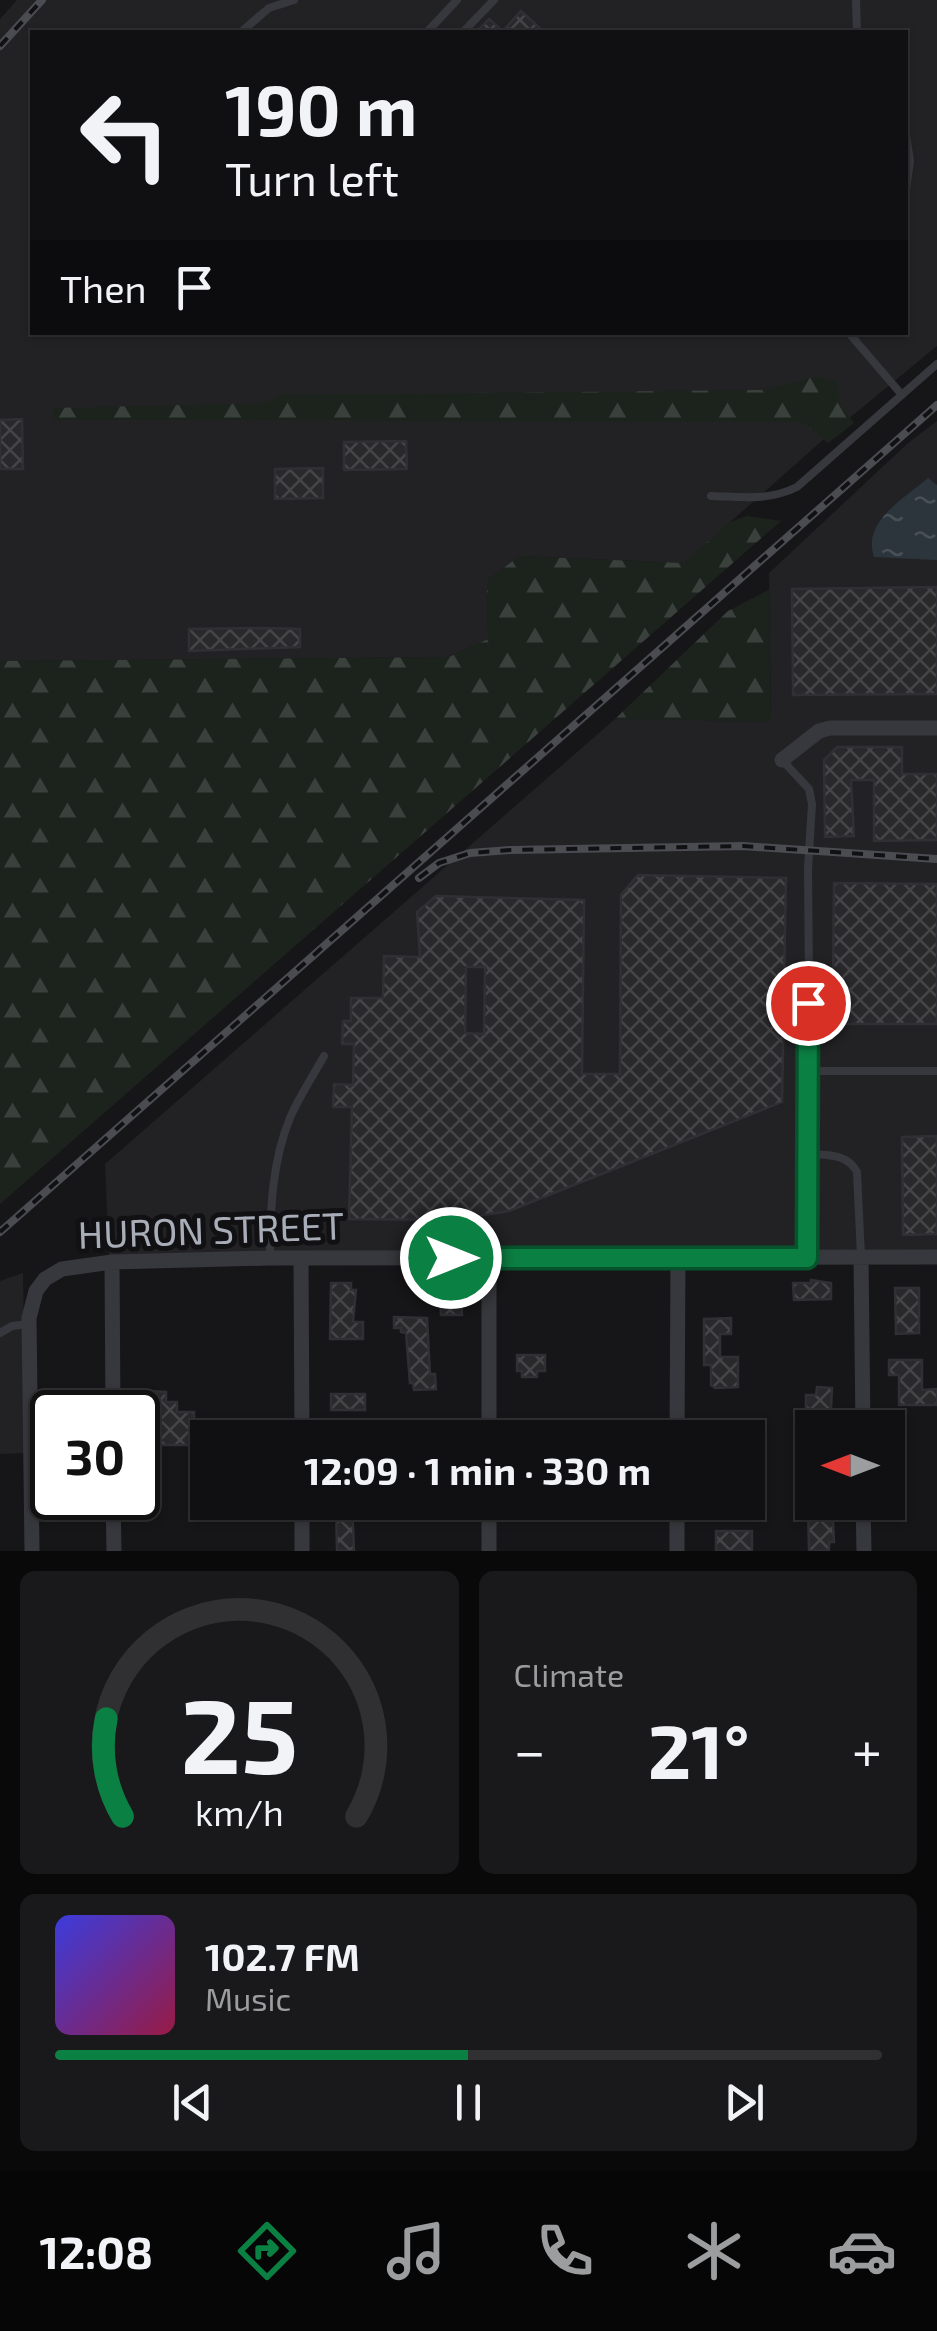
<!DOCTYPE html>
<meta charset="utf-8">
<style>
:root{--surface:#101012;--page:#19191b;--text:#f1f3f6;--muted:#9c9d9f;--line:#303032;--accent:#0b8043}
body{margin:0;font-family:"Exo 2",sans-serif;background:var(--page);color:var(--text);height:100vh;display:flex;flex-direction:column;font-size:38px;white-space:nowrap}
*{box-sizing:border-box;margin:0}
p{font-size:32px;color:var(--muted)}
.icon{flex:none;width:55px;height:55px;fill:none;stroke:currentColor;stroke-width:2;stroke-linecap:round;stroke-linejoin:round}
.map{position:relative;height:1551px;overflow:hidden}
.drawer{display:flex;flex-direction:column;gap:20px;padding:20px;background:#09090a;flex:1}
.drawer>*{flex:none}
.guide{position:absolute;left:30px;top:30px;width:878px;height:305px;border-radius:0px;box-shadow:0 2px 8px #0004,0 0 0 2px var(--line);background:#101012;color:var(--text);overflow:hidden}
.needle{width:65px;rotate:270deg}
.controls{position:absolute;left:795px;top:1410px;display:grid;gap:20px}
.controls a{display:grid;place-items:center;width:110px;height:110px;border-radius:0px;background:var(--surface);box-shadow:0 2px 8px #0004,0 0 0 2px var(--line);font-size:50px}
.speed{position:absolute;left:30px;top:1390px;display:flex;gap:20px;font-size:50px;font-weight:700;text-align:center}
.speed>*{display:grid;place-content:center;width:130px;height:130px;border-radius:50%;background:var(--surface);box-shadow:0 2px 8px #0004,0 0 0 2px var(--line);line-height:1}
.speed .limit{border:5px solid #111;border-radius:15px;background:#fff;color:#111}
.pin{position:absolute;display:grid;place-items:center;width:85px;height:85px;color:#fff;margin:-42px;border:5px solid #fff;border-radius:50%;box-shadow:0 2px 10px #0007}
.me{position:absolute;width:110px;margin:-55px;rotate:90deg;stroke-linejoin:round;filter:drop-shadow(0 0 8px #0008)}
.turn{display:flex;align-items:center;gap:35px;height:210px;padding:0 30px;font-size:45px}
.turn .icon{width:130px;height:130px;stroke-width:2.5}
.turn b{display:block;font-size:70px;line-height:85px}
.then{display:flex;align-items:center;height:95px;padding:0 30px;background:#0003;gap:20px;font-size:38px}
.big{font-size:75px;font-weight:700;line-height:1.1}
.drawer .tile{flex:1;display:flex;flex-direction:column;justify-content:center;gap:15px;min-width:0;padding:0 35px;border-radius:15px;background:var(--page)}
.drawer .dial{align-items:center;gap:0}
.dial svg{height:260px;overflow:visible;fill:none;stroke:var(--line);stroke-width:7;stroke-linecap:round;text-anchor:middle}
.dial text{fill:var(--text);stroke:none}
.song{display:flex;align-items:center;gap:30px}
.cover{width:120px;height:120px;border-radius:15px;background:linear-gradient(135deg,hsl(240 70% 55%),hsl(340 70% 35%))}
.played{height:10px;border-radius:5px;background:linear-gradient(90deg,var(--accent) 50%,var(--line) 50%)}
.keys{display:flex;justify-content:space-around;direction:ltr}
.heat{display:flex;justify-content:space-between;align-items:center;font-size:55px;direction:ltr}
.drawer .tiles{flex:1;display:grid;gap:20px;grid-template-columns:1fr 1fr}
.tile:last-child{grid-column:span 2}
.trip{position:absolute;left:190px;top:1420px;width:575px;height:100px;border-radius:0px;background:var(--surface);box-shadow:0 2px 8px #0004,0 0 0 2px var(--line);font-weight:700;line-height:100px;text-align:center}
.dock{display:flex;height:160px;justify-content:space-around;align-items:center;background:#060607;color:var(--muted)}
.dock .icon{width:70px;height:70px}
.dock .selected{color:var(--accent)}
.dock b{font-size:45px;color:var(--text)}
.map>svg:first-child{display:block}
.built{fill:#222225;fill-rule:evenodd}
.forest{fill:url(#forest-firs)}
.water{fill:url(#water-ripples)}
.building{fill:url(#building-cross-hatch);stroke:#303034;stroke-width:2.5;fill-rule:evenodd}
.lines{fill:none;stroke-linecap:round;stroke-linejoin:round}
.service{stroke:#37383d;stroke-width:8}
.minor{stroke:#37383d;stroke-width:15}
.rail-casing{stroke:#4a4c52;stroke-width:8}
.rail{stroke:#111113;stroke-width:4;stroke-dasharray:11;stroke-linecap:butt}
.route-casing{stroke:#07532c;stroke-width:25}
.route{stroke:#0b8043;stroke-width:18}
.labels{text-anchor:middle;stroke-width:10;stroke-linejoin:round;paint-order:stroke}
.street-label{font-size:38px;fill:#a8adb8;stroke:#111113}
</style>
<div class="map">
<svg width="937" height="1551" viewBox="0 0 937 1551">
<defs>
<pattern id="forest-firs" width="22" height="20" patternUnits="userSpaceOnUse" patternTransform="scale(2.5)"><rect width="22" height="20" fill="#1c231d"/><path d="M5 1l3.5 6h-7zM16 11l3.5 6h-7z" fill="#3a403c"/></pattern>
<pattern id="water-ripples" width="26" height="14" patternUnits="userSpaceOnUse" patternTransform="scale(2.5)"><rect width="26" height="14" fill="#2c353c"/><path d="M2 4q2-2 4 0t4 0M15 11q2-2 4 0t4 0" fill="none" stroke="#485056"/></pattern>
<pattern id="building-cross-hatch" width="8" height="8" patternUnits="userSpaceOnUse" patternTransform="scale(2.5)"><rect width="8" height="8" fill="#29292c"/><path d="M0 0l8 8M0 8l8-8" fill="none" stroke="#454548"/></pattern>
</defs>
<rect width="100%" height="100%" fill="#161618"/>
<path class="built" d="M17,0h920v346l-113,93 -140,124 -165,-7 -32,25 1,58 -39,18 -449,4v-642zM32,32h873v300h-873z
M937,421v830l-828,4 -4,-91 510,-445 156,2 -2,-148 139,-130z
M23,1273l3,180 -26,1v-173z"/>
<path class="forest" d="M817,376l20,6 4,24 13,17 -26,20 -26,-21 -748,-2 -1,-12 210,-5 18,-8 480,-5z
M747,516l34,5 -781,683v-543l449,-4 39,-18 -1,-58 32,-25 165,7 44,-40z
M769,590l2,132 -156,-3 113,-108z"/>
<path class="water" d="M928,478l9,7v75l-63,-3c-12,-36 29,-57 54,-79z"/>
<path class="building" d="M521,11l23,21h-68l13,-13 14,12z
M22,419l1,50h-23v-49z
M406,441l1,28 -63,1v-28z
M323,468v30l-48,1v-30z
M937,587v107l-144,1 -1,-106z
M265,628l35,1v18l-111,4v-22z
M837,747h65v27h35v66l-63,1v-61h-23l3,56 -29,1 -1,-77z
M638,875l148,3 -2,107h18l6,5 8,-4h17l1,-103 103,1v140h-104v-23h-18l-8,-5 -6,5h-17l-2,101 -273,109 -56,9 -104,-1 3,-112h-19l1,-23 19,1 1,-41h-12l1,-23h8v-23h32l1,-42 36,1 -3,-45 19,-16 148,4 -2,174h38l1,-179zM466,967h19l-1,67 -19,-1z
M937,1136v98l-34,1 -1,-98z
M811,1280l20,3v16l-37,1 -1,-17h18z
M331,1283h20v7h5l-3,32h10v17h-33z
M895,1288h24v45l-23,1z
M440,1291h21l1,24h-21z
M394,1317l33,1 3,56h5l1,15 -22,1 -1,-7h-3l-4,-50 -5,-1v-4h-7z
M731,1318v16h-11v23h18v30l-23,1 -4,-3v-20h-7v-46z
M517,1355h28v16h-8v6h-15v-6h-5z
M889,1360h33v30l15,-1v16h-38v-30h-10z
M817,1387l15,1 -2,40h-18v-16h-6v-17h10z
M149,1391l17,1v10h11v10h17l1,33h-46v-15h4z
M331,1394h34v16h-34z
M336,1502h16l2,49h-17z
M808,1502h24l2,40h-5v9h-20z
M716,1531h36v20h-36z"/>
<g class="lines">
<path class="service" d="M856,0l1,32
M241,32l28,-24 25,-8
M427,32l30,-32
M463,32l31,-32
M905,128l5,33 -5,36
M848,332l54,63
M711,496c31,1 58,5 86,-9l140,-123
M782,760l27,29 3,15 -4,65 1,114
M808,1071v-68
M807,1154c19,1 40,-1 50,18l4,84
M270,1258c0,-46 2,-97 20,-140 9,-21 23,-42 34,-62
M807,1258l1,-187h129
M0,1333l12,-7 17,-2"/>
<path class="minor" d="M782,760l37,-29 11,-3h107
M861,1257l2,171
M301,1258l1,180
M489,1259v179
M112,1262l1,150
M677,1438l1,-180
M113,1498l1,53
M302,1502v49
M489,1502v49
M863,1502l1,49
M32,1551l-3,-233 7,-27 9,-12 17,-10 50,-7 158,-4 667,-1
M677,1551v-49"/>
<g class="rail-casing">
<path id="rail" d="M0,46l42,-46
M419,878l20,-15 31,-10 41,-3 232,-4 194,13
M0,1232l937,-827"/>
</g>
<use href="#rail" class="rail"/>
</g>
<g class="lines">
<g class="route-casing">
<path id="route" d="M451,1258h356l1,-255"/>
</g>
<use href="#route" class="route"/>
</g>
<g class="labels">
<g class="street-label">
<text transform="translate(211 1231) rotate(-2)" y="13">HURON STREET</text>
</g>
</g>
</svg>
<div class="controls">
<a><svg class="needle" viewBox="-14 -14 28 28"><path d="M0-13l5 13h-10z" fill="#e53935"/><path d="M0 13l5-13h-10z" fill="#9c9d9f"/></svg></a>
</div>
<div class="speed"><div class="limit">30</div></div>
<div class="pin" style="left:808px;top:1003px;background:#d93025"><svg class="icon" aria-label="arrive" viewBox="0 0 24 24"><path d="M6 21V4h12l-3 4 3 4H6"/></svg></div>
<svg class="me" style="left:451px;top:1258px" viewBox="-20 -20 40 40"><circle r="17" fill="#0b8043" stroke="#fff" stroke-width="3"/><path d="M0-11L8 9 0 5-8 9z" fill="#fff"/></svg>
<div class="trip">12:09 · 1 min · 330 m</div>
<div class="guide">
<div class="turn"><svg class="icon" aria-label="left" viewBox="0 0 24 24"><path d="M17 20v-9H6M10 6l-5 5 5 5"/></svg><div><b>190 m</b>Turn left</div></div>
<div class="then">Then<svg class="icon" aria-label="arrive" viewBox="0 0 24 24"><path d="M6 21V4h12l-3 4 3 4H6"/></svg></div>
</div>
</div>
<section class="drawer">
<div class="tiles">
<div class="tile dial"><svg viewBox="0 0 100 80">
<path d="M14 69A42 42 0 1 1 86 69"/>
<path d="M14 69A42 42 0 0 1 9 39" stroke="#0b8043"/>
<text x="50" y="56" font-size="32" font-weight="700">25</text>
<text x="50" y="72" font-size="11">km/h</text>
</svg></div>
<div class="tile"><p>Climate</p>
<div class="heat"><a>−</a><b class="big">21°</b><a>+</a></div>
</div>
<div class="tile">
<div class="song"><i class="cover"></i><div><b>102.7 FM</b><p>Music</p></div></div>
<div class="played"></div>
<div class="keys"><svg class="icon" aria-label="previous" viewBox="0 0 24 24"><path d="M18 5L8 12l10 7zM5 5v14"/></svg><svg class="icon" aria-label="pause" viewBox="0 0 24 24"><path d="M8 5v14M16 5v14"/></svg><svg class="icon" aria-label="next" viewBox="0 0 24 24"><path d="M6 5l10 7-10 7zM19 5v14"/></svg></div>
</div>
</div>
</section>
<nav class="dock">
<b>12:08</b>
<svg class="icon selected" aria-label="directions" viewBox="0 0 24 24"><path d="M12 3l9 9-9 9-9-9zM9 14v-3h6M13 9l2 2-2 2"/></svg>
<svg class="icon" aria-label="music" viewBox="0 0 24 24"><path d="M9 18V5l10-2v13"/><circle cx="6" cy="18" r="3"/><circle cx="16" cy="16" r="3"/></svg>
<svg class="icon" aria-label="phone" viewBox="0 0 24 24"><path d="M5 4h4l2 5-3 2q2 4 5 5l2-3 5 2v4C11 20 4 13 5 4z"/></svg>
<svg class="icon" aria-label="climate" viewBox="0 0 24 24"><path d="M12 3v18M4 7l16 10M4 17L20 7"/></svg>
<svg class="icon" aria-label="car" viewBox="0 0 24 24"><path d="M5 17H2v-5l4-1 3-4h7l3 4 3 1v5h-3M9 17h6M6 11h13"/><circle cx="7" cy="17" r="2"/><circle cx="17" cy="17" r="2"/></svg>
</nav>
